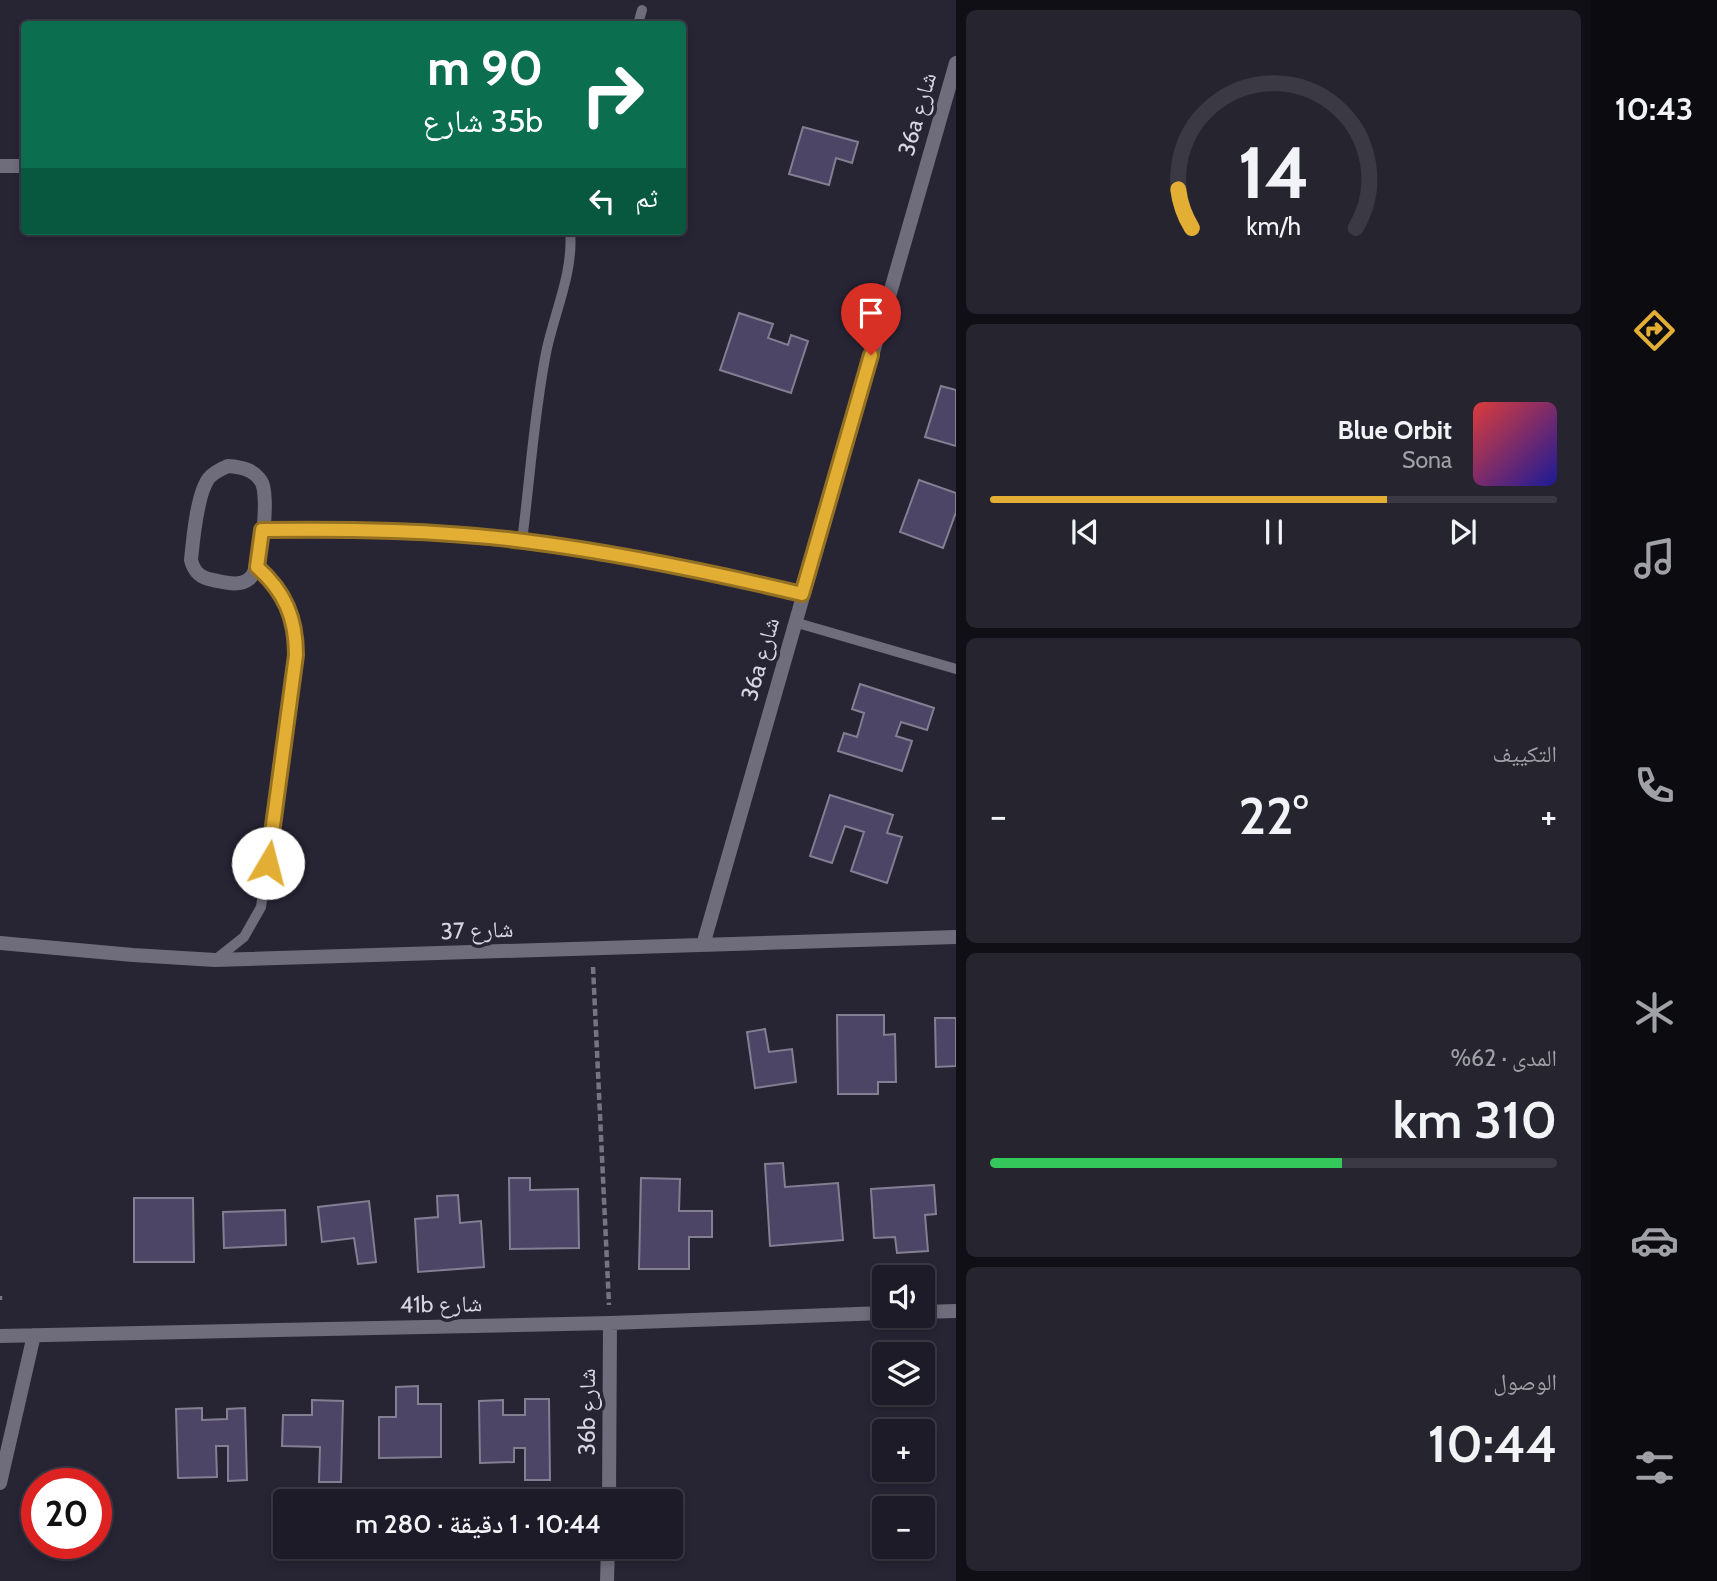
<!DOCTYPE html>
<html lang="ar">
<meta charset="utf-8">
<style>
:root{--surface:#1d1b27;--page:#25242f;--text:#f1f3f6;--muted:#a0a1a7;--line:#3b3944;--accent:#e3ae34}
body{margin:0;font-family:Cabin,"Noto Naskh Arabic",sans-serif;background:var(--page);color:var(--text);direction:rtl;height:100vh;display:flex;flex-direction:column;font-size:26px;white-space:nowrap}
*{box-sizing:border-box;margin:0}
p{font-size:23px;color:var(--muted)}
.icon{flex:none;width:38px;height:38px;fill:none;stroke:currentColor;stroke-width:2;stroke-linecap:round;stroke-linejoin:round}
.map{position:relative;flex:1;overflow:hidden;direction:ltr}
.drawer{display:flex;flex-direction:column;gap:10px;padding:10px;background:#100f15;width:635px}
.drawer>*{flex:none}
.hud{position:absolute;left:21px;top:21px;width:665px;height:214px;border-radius:7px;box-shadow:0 4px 10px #0003,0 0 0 2px var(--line);direction:rtl;background:#0b6e4f;color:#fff;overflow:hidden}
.tools{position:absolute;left:872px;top:1265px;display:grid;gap:14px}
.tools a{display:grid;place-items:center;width:63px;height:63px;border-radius:7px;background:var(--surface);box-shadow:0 4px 10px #0003,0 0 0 2px var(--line);font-size:35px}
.speed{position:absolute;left:21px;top:1468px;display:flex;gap:14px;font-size:35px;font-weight:700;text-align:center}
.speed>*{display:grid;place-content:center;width:91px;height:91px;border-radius:50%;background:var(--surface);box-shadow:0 4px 10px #0003,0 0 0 2px var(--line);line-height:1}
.speed .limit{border:10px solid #d22;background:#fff;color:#111}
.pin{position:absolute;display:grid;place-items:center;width:60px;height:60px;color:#fff;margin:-72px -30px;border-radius:50% 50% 50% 0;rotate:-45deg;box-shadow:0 0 7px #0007}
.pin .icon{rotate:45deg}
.me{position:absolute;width:77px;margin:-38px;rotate:8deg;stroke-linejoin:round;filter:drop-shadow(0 0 5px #0008)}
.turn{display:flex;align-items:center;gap:24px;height:147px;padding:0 28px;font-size:32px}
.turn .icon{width:91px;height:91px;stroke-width:2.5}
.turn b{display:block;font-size:49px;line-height:60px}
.then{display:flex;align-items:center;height:66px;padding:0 28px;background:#0003;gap:14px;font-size:26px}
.big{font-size:52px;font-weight:600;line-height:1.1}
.drawer .widget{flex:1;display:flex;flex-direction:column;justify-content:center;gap:10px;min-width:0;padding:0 24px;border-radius:10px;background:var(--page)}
.drawer .dial{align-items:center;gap:0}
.dial svg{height:182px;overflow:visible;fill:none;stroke:var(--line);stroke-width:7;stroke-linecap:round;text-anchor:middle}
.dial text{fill:var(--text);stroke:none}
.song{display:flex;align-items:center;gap:21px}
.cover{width:84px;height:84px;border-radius:10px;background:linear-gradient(135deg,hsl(0 70% 55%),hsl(240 70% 35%))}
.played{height:7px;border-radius:4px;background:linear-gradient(90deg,var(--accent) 70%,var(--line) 70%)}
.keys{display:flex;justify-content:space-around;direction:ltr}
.heat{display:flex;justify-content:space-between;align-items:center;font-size:38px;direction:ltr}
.charge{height:10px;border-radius:5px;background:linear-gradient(90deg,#34c759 62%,var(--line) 0)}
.trip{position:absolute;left:273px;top:1489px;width:410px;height:70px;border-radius:7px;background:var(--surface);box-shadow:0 4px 10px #0003,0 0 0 2px var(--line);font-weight:600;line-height:70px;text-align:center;direction:rtl}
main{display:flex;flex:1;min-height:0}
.tab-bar{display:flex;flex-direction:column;width:126px;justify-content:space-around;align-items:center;background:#0c0b10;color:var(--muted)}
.tab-bar .icon{width:49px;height:49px}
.tab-bar .current{color:var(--accent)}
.tab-bar b{font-size:32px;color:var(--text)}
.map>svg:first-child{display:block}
.building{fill:#4c4565;stroke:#837f93;stroke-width:2}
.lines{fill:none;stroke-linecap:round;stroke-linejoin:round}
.path{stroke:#767482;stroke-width:4.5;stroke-dasharray:7 3.5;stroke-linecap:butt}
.lane{stroke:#6f6c7b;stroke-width:10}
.street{stroke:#6f6c7b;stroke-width:14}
.route-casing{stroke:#947122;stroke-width:18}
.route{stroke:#e3ae34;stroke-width:12}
.labels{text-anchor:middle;stroke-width:7;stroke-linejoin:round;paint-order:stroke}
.street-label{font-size:23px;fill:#d7d5e0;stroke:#272434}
</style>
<main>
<nav class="tab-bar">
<b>10:43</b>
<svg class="icon current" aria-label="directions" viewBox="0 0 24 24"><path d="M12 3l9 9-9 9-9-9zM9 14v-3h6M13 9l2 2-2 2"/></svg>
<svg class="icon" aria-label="music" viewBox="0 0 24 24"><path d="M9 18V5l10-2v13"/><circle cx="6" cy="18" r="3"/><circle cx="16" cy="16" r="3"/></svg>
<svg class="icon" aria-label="phone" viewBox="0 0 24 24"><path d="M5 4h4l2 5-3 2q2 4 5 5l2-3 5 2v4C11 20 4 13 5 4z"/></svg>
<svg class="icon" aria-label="climate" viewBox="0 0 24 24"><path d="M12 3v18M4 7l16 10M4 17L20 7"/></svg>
<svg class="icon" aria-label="car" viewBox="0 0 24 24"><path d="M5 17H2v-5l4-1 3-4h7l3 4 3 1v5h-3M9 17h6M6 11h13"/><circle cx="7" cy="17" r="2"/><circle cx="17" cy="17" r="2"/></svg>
<svg class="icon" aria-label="filters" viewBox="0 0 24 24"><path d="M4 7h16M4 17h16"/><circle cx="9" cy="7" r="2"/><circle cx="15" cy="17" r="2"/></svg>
</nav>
<section class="drawer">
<div class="widget dial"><svg viewBox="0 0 100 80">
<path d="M14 69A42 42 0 1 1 86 69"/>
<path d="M14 69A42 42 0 0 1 8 52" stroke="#e3ae34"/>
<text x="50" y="56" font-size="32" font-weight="700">14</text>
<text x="50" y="72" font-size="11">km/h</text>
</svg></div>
<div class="widget">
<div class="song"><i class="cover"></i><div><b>Blue Orbit</b><p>Sona</p></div></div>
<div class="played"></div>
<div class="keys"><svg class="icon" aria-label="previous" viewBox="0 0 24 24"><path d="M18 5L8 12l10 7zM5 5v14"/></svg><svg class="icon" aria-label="pause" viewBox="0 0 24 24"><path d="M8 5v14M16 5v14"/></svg><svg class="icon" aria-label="next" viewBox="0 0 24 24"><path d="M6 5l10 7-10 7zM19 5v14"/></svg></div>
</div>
<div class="widget"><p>التكييف</p>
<div class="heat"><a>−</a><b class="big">22°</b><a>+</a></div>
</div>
<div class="widget"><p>المدى · 62%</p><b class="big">310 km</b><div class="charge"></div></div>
<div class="widget"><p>الوصول</p><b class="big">10:44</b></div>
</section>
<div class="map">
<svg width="956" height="1581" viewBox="0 0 956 1581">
<rect width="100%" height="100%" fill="#272434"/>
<path class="building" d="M803,127l55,15 -6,21 -16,-5 -7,27 -40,-11z
M739,313l34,11 -5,14 20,7 3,-10 17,6 -17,52 -71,-23z
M941,386l15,4v56l-31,-9z
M919,480l37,13v19l-13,36 -43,-16z
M860,684l74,24 -7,22 -26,-8 -5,14 16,5 -10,30 -64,-20 6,-18 13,4 7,-24 -12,-4z
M830,795l63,20 -6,18 15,4 -15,46 -36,-12 13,-39 -19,-6 -13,37 -22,-7z
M837,1015h47v20l11,-1 1,48h-18v12h-40z
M935,1018h21v48l-20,1z
M765,1029l4,23 23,-3 4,33 -41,6 -8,-56z
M783,1163l2,24 53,-4 5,57 -73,6 -5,-82z
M509,1178h21v12l48,-1 1,59 -69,1z
M641,1178l39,1 -1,32h33v26h-23v32h-50z
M934,1185l2,29 -11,1 3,36 -31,2 -2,-16 -21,1 -3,-49z
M458,1195l2,28 21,-2 3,46 -66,5 -3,-53 23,-2 -1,-21z
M134,1198h59l1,64h-60z
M369,1201l7,61 -18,2 -4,-26 -32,4 -4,-35z
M285,1210l1,35 -62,3 -1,-36z
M418,1386v18h23v53l-62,1v-41h17v-30z
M525,1399h24l1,81h-25v-32h-11v14l-34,1 -1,-62 24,-1v15h22z
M312,1400l31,1 -2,81h-22l1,-35 -38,-1 1,-31h29z
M202,1408v12l25,-1v-10l18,-1 2,72 -19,1v-35h-12l1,31 -39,1 -2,-69z"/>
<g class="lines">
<path class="path" d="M593,967l16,338
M0,1296v4"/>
<path class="lane" d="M638,24l4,-14
M522,541c8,-62 12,-127 24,-188 8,-40 28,-81 24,-122
M794,622l162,47
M215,960l29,-23 17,-30 35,-252c0,-37 -11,-63 -39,-88"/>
<path class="street" d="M0,166h24
M228,466c13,1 25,3 33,15 9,13 1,89 -12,98 -10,8 -25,3 -36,1 -13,-2 -19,-8 -22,-20 2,-20 6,-67 18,-82 5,-6 12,-9 19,-12z
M262,529c88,0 175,1 262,12 94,12 186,31 278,53
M0,943l133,12 82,5 741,-23
M703,945l253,-882
M922,1312l34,-1
M0,1336l610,-13 274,-10
M0,1483l34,-148
M609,1502l1,-179
M607,1581l1,-34"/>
</g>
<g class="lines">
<g class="route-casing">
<path id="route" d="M268,863l28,-208c0,-37 -11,-63 -39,-88l5,-37c87,-1 176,0 262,11 94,12 186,31 278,53l69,-239"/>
</g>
<use href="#route" class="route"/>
</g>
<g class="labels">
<g class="street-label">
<text transform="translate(917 114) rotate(-74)" y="8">36a شارع</text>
<text transform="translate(760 659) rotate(-74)" y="8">36a شارع</text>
<text transform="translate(477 930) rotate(-2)" y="8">شارع 37</text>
<text transform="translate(441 1304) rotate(-1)" y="8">41b شارع</text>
<text transform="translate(587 1412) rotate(-90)" y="8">36b شارع</text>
</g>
</g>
</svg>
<div class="tools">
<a><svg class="icon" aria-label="sound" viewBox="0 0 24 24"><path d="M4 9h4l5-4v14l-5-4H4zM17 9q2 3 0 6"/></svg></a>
<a><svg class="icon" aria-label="layers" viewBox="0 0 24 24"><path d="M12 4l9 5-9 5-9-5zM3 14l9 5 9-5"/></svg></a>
<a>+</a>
<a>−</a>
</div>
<div class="speed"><div class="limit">20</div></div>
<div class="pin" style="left:871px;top:355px;background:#d93025"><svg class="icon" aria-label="arrive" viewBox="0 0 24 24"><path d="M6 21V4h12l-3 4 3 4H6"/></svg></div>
<svg class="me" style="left:268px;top:863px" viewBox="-20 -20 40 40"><circle r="19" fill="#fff"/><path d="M0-13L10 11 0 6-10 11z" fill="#e3ae34"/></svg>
<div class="trip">10:44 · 1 دقيقة · 280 m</div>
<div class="hud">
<div class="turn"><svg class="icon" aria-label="right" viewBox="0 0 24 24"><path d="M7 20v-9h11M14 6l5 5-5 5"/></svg><div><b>90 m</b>35b شارع</div></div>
<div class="then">ثم<svg class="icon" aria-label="left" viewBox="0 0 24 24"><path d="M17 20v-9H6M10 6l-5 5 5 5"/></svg></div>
</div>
</div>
</main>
